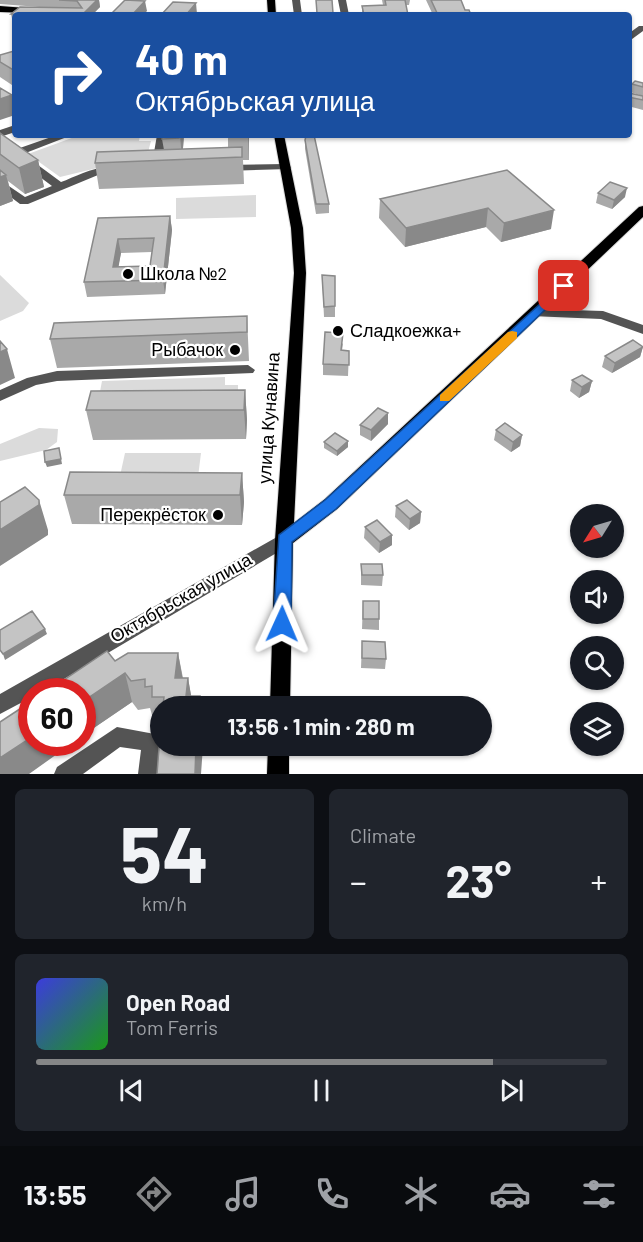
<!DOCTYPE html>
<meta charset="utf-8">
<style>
:root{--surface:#171b24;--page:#20242c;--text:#f1f3f6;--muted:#9ea1a6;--line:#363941;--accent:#858687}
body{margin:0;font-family:Barlow,sans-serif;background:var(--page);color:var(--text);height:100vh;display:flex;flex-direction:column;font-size:22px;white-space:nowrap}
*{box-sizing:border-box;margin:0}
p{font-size:20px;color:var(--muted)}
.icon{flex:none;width:33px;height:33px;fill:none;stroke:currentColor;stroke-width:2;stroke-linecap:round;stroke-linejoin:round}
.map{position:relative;height:774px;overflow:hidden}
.side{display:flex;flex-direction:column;gap:15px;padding:15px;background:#0d0f14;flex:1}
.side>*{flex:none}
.hud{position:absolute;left:12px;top:12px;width:620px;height:126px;border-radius:6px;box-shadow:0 2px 4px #0004;background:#1a4fa0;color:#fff;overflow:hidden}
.needle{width:39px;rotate:233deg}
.buttons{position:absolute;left:570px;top:504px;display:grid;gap:12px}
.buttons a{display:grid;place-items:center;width:54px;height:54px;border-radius:50%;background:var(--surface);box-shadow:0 2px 4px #0004;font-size:30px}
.speed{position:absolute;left:18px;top:678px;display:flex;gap:12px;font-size:30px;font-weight:700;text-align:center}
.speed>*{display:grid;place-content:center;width:78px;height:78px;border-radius:50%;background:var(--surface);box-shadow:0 2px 4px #0004;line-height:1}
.speed .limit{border:9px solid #d22;background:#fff;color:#111}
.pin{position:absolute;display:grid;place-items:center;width:51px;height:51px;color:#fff;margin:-26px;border-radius:12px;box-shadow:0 3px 9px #0006}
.me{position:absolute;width:66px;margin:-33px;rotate:1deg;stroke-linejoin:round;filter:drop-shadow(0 0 4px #0008)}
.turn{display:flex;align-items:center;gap:21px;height:126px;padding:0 24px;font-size:27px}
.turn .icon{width:78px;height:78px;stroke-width:2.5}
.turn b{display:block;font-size:42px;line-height:51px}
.big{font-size:45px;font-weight:700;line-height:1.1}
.side .tile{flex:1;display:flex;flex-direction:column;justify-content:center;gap:9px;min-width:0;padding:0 21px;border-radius:9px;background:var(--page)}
.side .dial{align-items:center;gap:0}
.dial b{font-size:78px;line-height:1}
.song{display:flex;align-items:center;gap:18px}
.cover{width:72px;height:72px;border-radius:9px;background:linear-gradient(135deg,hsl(240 70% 55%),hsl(120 70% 35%))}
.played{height:6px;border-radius:3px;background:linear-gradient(90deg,var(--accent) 80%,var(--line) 80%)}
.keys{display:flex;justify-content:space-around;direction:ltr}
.heat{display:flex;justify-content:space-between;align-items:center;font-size:33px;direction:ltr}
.side .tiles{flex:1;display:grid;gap:15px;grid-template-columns:1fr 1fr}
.tile:last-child{grid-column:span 2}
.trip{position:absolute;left:150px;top:696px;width:342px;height:60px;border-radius:30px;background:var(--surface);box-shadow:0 2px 4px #0004;font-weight:700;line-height:60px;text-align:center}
.tabs{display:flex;height:96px;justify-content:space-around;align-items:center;background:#090b0e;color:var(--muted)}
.tabs .icon{width:42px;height:42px}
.tabs .current{color:var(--accent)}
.tabs b{font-size:27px;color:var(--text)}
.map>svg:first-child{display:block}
.green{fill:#dbdbdb}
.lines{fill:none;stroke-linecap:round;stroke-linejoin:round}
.major-casing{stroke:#dbdbdb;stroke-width:2}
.minor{fill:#545454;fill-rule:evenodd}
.major{fill:#000;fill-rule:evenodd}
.wall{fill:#a9a9a9;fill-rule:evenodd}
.shaded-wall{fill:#898989}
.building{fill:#c4c4c4;stroke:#898989;stroke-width:1.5;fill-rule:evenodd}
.route{fill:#1a73e8;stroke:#114b97;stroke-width:1.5}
.slow{fill:#f59e0b}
.poi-dot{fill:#000;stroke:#fff;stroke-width:2}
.labels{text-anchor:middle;stroke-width:4.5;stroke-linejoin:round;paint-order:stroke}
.poi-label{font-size:18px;fill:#000;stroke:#fff;text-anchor:start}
.street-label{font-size:18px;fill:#000;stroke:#fff}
</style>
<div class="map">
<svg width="643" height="774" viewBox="0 0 643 774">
<rect width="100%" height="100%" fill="#fff"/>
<path class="green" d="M80,135h60l-1,6h12l-4,15 -87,21 -32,-23z
M256,195v22l-80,2v-21z
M0,275l29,28 -6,8 -23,10z
M225,377v8h13v23l-142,5 6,-32z
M39,428l19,1 -1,13 -11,8 -46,11v-17z
M125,453h76l-4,32h-79z"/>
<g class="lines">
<g class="major-casing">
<path id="major" d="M267,0h8l1,15h-8z
M0,6l78,6 4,3 -82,-3z
M274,135h10l19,93 3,45 -12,250 31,-24 314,-292 4,-1v11l-306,292 -44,34 -3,163h-20l5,-166 19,-267 -3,-45z
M268,746h21v28h-22z"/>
</g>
<path class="minor" d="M292,0h8l2,15h-8z
M338,0h8l3,15h-8z
M639,26h4v5l-15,11v-8z
M15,125v7l-15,5v-7z
M57,135h15l-49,19 38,28c17,-6 45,-23 62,-10l-6,3h-19l-70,29h-8l-20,-15v-9l25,17 27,-11 -52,-39v-8l17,10z
M157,135h10l-4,35 -6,3 -6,-3z
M285,164l6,3 -2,2 -64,2 -6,-3 6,-3z
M536,309l67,2 40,14v9l-42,-15 -70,-3 -2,-3z
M248,365l7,5 -2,3 -196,8 -21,4 -36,16v-11l27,-12 30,-7z
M284,533l6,2 3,5 -3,5 -248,147h-10v5l-32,17v-20z
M117,727l43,8 2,11 -2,28h-22l3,-24 -21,-3 -37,27h-29l3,-7z"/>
<use href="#major" class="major"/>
</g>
<path class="wall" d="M0,0h99l1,7 -8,8h-77v8h-2l-2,-9 28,-7 -39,-3z
M316,0h16l1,15h-16z
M382,0h28l-1,5h-3l2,10h-46v-9l21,-1z
M426,0h35l4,10 6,5h-38z
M15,51v36l-15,-10v-22z
M643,83v13l-13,-4 2,-8z
M628,90l1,3 14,3v14l-15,-4z
M0,133l38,27 6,27 -19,7 -17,-13 5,20 -13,5z
M184,135l-1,14 45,-1v-13h21v25h-6l1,24 -145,5 -4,-26 69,-13 -2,-11z
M305,140l24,64v9l-13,1 -11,-65z
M507,170l44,59 -50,13 -15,-15 -81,20 -26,-29 1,-19z
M598,193l27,4 -13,12 -16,-6z
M170,216l2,14 -7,64 -78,3 -3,-15 14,-64zM152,252l-2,14 -32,1 3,-14z
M322,275l13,1v41h-11z
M247,316l2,45 -192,7 -7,-29z
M343,343l-1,8h7l-1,25 -25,-1v-11z
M643,346l-3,11 -28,16 -10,-6 3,-11z
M572,380l20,1 -3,11 -10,6 -9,-7z
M245,390l2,30 -1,19 -153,1 -7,-30z
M388,413v11l-17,17 -11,-6v-10z
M496,430l26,5 -2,11 -9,6 -17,-12z
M324,442l24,5 -11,9 -13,-8z
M242,473l2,29 -2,23 -170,-1 -8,-29z
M396,506l25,6 -1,11 -11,7 -14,-13z
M365,527l27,8v10l-13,8 -15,-15z
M361,564l22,11 -1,11 -21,-1z
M363,601l16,18v11l-17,-1z
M362,641l24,18 -1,10 -24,-1z
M178,653l5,25h5l3,18 11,10h-42v19l-2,-1 -2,-9h-4l-2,-7 -12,2 -6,-8 -50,34v-44l33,-31z"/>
<path class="shaded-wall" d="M97,0h2l1,7 -8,8h-10z
M145,1l2,10 -4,4h-11z
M196,3l1,11 -1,1h-10z
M12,95l3,12v8l-15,5v-21z
M180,135h4l-2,25z
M248,135h1v25z
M38,160l6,27 -19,7 -6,-26z
M6,175l7,26 -13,5v-29z
M627,188l-2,9 -13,12 2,-9z
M488,208l-2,19 -81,20 1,-19z
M554,210l-3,19 -50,13 3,-19z
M170,216l2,14 -7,64 -2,-14z
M118,239l3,14 -5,28 -3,-14z
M643,347l-3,10 -28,16 3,-10z
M7,349l8,29 -15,7v-33z
M592,381l-3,11 -10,6 3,-11z
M245,390l2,30 -1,19 -2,-29z
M388,413v11l-17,17v-11z
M522,435l-2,11 -9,6 2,-10z
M348,441v6l-11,9v-5z
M59,448l3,16 -15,3 -2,-5z
M242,473l2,29 -2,23 -2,-30z
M39,500l9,30v5l-48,31v-36z
M421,512l-1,11 -11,7 1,-11z
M392,535v10l-13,8 1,-11z
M45,629l2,5 -42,26 -2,-6z
M178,653l5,28 -8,-3z
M125,673l7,29 -50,34v-34z
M188,678l5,28 -7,-10z
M32,737v5h42l-45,32h-29v-16z
M196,746h7l-2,28h-6z"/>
<path class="building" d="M59,0h38l-15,15 -71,-1 9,-7 62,1 -5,-7z
M125,0l20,1 -13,14h-22z
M316,0h16l1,13h-16z
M385,0h20l3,15h-44l-2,-9 24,-1z
M431,0h30l4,10h4l2,5h-33z
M173,2l23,1 -10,12h-25z
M14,51h1v20l-15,-9v-7z
M635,81l8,2v4l-11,-3z
M0,88l12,7 -12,4z
M628,90l1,3 14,3v4l-15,-3z
M0,133l38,27 -19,8 -19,-14z
M163,135h17l-1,3 -17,1z
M228,135h14v2h-14z
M314,135l15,69h-13l-11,-64 1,-4z
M242,147v10l-147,6 2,-11z
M0,170l6,5 -6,2z
M507,170l47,40 -50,13 -16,-15 -82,20 -26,-29z
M610,182l17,6 -13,12 -16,-7z
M170,216l-7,64 -79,2 14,-64zM154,238l-4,28 -37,1 5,-28z
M322,275l13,1v30l-11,1z
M247,316v16l-197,7 4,-16z
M325,332l18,1 -2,17 8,1v14l-26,-1z
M633,340l10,7 -28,16 -10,-7z
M0,341l7,8 -7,3z
M582,375l10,6 -10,6 -10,-7z
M245,390l-1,20h-158l5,-19z
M378,408l10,5 -17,17 -11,-5z
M505,423l17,12 -9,7 -17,-12z
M335,433l13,8 -11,10 -13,-9z
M59,448l2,11 -16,3 -1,-11z
M70,472l172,1 -2,22h-176z
M25,487l14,13v5l-39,25v-28z
M407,500l14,12 -11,7 -14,-13z
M377,520l15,15 -12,7 -15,-15z
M361,564h21l1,11h-21z
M363,601h16v18h-16z
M32,611l13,18 -42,25 -3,-4v-20z
M362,641l23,1 1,17 -24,-1z
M107,651l8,10 13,-8h50l-3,25h13l-2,18h14l-1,10h-36l1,-9h-12v-11l-7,1v-8l-14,2 -6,-8 -43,29v-10h-36z
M365,699l17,1v6h-17z
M32,701v36l-32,21v-36z
M160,735v11h36l-1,28h-38z"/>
<path class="route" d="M564,282l4,1v5l-232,221 -44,33 -1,82 -3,5 -6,3 -6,-3 -3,-5 6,-89 46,-35z"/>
<path class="slow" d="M512,331l5,1v6l-68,63h-9v-6l68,-63z"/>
<g class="poi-dot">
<circle cx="128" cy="274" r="6"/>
<circle cx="338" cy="331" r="6"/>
<circle cx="235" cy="350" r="6"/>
<circle cx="218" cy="515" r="6"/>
</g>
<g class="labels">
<g class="poi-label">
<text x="140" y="280">Школа №2</text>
<text x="350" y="337">Сладкоежка+</text>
<text x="223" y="356" text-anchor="end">Рыбачок</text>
<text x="206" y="521" text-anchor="end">Перекрёсток</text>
</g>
<g class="street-label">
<text transform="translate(269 418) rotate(-86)" y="6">улица Кунавина</text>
<text transform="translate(181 598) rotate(-30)" y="6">Октябрьская улица</text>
</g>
</g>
</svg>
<div class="buttons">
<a><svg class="needle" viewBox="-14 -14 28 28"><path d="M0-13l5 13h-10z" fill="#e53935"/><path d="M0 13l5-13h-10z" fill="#9ea1a6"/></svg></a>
<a><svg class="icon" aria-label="sound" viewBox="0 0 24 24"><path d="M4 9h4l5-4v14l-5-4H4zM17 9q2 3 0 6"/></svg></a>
<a><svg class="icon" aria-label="search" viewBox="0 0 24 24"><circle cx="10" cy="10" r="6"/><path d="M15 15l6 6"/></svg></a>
<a><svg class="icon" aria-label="layers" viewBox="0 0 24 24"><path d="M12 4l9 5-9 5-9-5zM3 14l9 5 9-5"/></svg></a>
</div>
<div class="speed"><div class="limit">60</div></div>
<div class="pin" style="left:564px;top:286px;background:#d93025"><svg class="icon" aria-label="arrive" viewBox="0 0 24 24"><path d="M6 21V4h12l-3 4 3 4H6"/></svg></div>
<svg class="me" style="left:282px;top:624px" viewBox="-20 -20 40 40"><path d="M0-17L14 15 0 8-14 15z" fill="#1a73e8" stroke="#fff" stroke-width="4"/></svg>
<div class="trip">13:56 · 1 min · 280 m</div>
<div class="hud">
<div class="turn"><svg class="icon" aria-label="right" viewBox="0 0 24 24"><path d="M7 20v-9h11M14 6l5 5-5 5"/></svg><div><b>40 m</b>Октябрьская улица</div></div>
</div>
</div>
<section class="side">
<div class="tiles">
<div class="tile dial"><b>54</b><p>km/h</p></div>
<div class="tile"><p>Climate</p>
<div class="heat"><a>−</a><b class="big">23°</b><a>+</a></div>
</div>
<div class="tile">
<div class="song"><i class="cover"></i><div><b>Open Road</b><p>Tom Ferris</p></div></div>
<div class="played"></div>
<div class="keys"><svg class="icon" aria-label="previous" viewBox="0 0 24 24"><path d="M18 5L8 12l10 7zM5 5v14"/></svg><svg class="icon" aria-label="pause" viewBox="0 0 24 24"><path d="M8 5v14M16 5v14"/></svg><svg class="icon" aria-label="next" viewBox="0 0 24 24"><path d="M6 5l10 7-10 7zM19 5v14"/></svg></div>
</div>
</div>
</section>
<nav class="tabs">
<b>13:55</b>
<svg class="icon current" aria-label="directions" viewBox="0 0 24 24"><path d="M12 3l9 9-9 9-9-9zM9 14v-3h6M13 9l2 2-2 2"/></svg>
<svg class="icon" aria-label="music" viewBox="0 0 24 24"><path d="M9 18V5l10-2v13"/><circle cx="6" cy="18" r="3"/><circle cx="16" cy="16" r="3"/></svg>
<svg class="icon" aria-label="phone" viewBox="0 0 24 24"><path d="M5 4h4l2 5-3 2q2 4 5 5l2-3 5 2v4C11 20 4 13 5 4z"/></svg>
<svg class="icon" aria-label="climate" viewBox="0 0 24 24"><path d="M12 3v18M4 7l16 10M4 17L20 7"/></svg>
<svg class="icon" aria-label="car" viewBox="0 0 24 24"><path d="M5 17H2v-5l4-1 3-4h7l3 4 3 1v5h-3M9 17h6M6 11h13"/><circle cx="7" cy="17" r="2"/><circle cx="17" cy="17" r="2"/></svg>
<svg class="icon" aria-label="filters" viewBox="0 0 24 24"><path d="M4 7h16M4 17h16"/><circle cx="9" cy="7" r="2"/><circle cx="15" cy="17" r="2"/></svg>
</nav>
